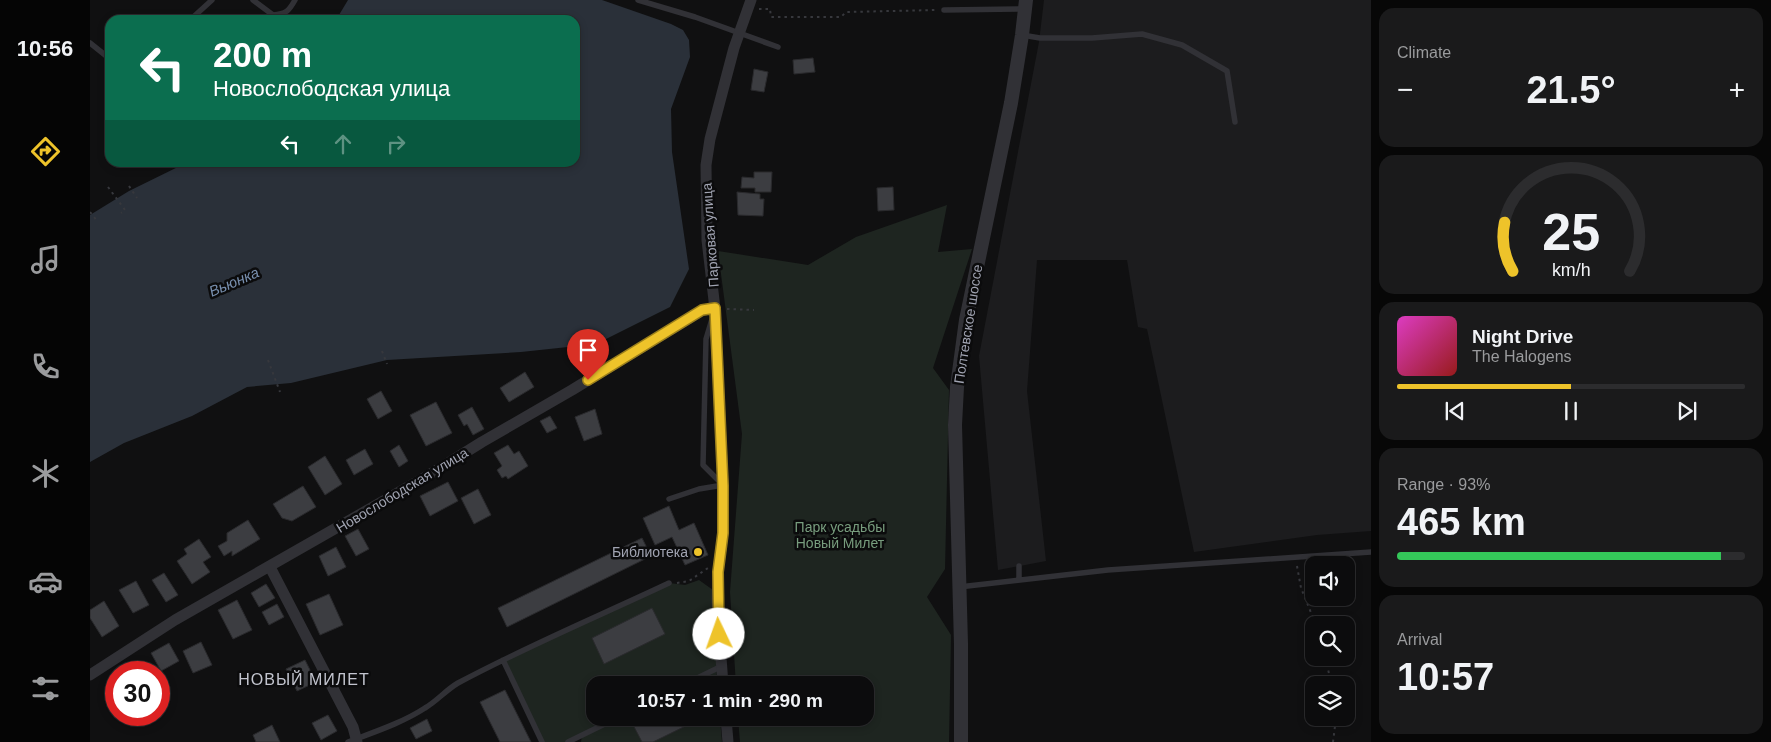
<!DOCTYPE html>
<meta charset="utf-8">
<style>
:root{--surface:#0c0c0d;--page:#1a1a1b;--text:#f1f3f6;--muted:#9a9b9d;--line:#2c2c2e;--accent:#eec32a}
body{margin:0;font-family:Arial,sans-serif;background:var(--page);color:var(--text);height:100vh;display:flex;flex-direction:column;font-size:19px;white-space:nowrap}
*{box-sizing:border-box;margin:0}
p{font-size:16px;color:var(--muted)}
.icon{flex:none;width:28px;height:28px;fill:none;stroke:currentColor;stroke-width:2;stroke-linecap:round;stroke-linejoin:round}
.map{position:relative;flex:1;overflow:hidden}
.panel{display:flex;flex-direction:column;gap:8px;padding:8px;background:#070707;width:400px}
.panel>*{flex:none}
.top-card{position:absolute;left:15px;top:15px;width:475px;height:152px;border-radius:15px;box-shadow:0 2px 8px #0003,0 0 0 1px var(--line);background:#0b6e4f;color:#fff;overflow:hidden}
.controls{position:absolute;left:1215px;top:556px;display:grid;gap:10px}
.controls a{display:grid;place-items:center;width:50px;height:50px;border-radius:10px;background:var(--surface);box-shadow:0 2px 8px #0003,0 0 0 1px var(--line);font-size:25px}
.speed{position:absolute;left:15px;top:661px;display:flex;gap:10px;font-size:25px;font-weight:700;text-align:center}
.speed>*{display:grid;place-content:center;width:65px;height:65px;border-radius:50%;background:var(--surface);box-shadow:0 2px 8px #0003,0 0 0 1px var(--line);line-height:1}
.speed .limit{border:8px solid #d22;background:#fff;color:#111}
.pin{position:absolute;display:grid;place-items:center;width:42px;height:42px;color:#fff;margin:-51px -21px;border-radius:50% 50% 50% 0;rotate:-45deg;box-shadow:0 0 5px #0007}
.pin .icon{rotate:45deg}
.me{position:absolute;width:55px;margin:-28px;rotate:357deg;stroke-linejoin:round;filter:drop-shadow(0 0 4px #0008)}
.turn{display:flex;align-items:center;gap:18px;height:105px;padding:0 25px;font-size:22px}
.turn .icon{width:65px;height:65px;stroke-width:2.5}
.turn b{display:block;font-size:35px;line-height:42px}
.lanes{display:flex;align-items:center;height:48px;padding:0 25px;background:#0003;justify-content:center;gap:25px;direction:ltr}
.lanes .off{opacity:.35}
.big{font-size:38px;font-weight:700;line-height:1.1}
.panel .widget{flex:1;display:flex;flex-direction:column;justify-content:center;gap:8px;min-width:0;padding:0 18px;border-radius:15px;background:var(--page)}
.panel .dial{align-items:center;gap:0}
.dial svg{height:130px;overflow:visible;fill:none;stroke:var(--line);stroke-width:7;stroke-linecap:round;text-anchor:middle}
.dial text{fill:var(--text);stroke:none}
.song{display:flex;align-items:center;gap:15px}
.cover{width:60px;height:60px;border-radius:8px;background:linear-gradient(135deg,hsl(310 70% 55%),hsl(0 70% 35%))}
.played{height:5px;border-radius:2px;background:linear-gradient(90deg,var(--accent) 50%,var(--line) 50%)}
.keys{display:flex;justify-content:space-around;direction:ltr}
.heat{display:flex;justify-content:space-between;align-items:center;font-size:28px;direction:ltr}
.charge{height:8px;border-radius:4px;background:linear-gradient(90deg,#34c759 93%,var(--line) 0)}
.trip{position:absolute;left:496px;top:676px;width:288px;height:50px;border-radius:15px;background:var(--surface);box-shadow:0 2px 8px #0003,0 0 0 1px var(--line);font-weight:700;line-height:50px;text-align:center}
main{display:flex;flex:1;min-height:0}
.tab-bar{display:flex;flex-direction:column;width:90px;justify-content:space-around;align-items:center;background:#050505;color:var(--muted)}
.tab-bar .icon{width:35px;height:35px}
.tab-bar .selected{color:var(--accent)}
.tab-bar b{font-size:22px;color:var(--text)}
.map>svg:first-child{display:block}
.built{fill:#1c1c1e}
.green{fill:#1e2520}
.water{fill:#2a3039}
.building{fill:#3c3d41;stroke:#2a2a2d}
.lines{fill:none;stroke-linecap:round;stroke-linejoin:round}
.path{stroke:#37383d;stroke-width:2;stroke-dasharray:2.5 4;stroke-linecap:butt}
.service{stroke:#313136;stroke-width:5.5}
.minor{stroke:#313136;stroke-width:11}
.tertiary{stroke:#313136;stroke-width:14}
.route-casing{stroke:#9b7f1b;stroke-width:12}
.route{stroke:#eec32a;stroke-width:9}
.poi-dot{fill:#eec32a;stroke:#0b0b0c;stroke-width:2}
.labels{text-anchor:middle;stroke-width:5;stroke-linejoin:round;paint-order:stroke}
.street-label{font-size:14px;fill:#a1a4b2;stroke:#0b0b0c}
.park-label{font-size:14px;fill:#789d7e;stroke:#0b0b0c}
.poi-label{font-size:14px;fill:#a1a4b2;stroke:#0b0b0c;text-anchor:end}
.water-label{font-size:15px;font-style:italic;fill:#778ead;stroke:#0b0b0c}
.quarter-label{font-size:16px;letter-spacing:1px;fill:#c2c4ce;stroke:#0b0b0c}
</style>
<main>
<nav class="tab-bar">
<b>10:56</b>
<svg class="icon selected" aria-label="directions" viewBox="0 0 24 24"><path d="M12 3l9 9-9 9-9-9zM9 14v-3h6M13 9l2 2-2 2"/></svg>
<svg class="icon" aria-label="music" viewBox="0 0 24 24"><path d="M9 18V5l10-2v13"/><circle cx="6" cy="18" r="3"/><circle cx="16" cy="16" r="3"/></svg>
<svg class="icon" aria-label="phone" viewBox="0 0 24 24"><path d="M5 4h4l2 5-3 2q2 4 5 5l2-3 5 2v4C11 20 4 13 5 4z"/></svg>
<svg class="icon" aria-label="climate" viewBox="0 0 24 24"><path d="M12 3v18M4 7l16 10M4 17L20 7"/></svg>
<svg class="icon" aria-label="car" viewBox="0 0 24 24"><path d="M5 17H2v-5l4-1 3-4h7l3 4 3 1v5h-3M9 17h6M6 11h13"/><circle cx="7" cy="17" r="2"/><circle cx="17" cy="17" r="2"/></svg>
<svg class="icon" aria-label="filters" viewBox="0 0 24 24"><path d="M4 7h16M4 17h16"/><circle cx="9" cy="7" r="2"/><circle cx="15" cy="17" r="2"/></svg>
</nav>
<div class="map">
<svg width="1281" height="742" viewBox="0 0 1281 742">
<rect width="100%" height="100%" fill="#101011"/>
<path class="built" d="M954,0h327v531l-54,4 -123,17 -47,-223 -9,-2 -11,-67h-90l-10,131 19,170 -48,9 -19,-214 60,-314z"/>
<path class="green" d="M857,205l-9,47 34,-3 -39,119 16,22 -4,179 -18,28 24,38 -2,107h-209l-2,-24h127v-33h-129l-6,-93 12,-158 -24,-183 90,14 48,-28z
M609,580l14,10 4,95h-122v33h125l2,24h-141l1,-6 -14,6h-26l-39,-82 166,-77 16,2z"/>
<path class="water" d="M258,0h254l69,24 12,6 6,10 1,17 -19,52 1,43 17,117 -19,38 -74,37 -75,8 -134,8 -96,23 -44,4 -55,29 -68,27 -34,19v-247l39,-24 57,-28 389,-1v-142h-239z"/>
<path class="building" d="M723,58l2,14 -21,2 -1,-14z
M664,69l14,3 -4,20 -13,-2z
M664,172h18l-1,20h-16v-4h-14l1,-11 12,1z
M803,187l1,23 -16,1 -1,-23z
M647,192l23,2v5h4l-1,17 -25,-1z
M435,372l9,15 -25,15 -9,-14z
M291,391l11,20 -14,8 -11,-20z
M346,402l16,31 -26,13 -16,-31z
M382,407l12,22 -11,6 -6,-11 -3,2 -6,-11z
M505,409l7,25 -18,7 -9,-24z
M460,416l7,12 -10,5 -7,-12z
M309,445l9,16 -9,6 -9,-16z
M418,445l6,9 5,-3 9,15 -20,13 -2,-3 -4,2 -5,-8 5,-4 -8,-13z
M275,449l8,15 -19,11 -8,-15z
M235,456l17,28 -17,11 -17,-28z
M358,482l10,19 -28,15 -10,-20z
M213,486l13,21 -24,14 -10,-3 -9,-14z
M388,489l13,26 -17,9 -13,-26z
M579,506l10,24 15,-7 14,32 -23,10 -13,-28 -17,8 -12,-27z
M158,520l12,19 -28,17v-5l-8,5 -6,-10 9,-5v-8z
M268,529l11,20 -13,7 -11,-20z
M552,538l9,18 -144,71 -9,-19z
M109,539l12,18 -8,5 7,10 -18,12 -15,-23 10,-7 -3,-5z
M246,547l10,20 -18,9 -9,-20z
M74,573l14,22 -12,7 -14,-22z
M46,581l13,24 -16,8 -14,-23z
M176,584l9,14 -16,9 -8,-14z
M239,594l14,31 -23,10 -14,-31z
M147,600l15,30 -19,9 -15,-29z
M14,601l15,25 -17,11 -12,-19v-8z
M187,604l7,13 -15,8 -7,-13z
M562,608l13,26 -61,30 -12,-26z
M111,642l11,23 -19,8 -10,-22z
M79,643l10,18 -18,10 -10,-18z
M215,660l11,22 -19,9 -11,-22z
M415,690l26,52h-31l-20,-40z
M238,715l9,16 -16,9 -9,-17z
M548,718h64l-49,24h-11l-11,-21z
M337,719l5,12 -16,8 -6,-11z
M182,725l8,17h-24l-3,-7z"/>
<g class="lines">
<path class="path" d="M669,9h11l1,8h70l5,-5 91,-2
M39,186l8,12
M18,187l17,23 -4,3
M0,212l8,10
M637,309l27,1
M292,351l5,13
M178,360l12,32
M1207,566l4,22 15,37
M587,583l12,-2 19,-13
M1235,658l7,27
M1243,742l3,-24"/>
<path class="service" d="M163,0l20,15c13,-1 16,-4 22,-15
M548,0l57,17 83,30
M854,10l80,-1
M100,20l22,-20
M932,35l18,3h52l50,-4 40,11 45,26 8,51
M0,43l20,16
M622,319l-6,20 -3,126 19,19
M579,499l30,-10 24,-4
M929,580v-14
M869,587l149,-17 263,-18
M413,660l39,82
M593,685l39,-19
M258,742c26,-10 54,-19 77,-34 12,-7 21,-18 33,-25 69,-37 141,-67 211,-100
M478,742l49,-24"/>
<path class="minor" d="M180,567l83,160 4,15
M0,675l85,-55 254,-145 53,-33 90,-52 131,-80 12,-1
M633,685l-6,-83 1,-30 5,-39v-48l-8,-176 -8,-69 -1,-75 4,-26 24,-91 17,-48
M636,718l2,24"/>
<path class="tertiary" d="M871,742v-98l-6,-219 2,-38 9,-67 45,-217 11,-68 4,-35"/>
</g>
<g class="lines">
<g class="route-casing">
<path id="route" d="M498,380l114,-70 13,-2 8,178v47l-5,39 1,62"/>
</g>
<use href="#route" class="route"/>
</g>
<circle class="poi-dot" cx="608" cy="552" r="5"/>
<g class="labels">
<g class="street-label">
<text transform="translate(620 235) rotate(-94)" y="5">Парковая улица</text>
<text transform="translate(878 324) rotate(-81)" y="5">Полтевское шоссе</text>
<text transform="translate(312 490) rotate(-31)" y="5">Новослободская улица</text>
</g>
<g class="park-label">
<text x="750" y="532">Парк усадьбы<tspan x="750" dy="16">Новый Милет</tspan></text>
</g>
<g class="poi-label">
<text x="598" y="557">Библиотека</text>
</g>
<g class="water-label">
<text transform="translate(144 282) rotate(-23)" y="5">Вьюнка</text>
</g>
<g class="quarter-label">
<text x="214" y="685">НОВЫЙ МИЛЕТ</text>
</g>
</g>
</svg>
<div class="controls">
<a><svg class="icon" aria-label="sound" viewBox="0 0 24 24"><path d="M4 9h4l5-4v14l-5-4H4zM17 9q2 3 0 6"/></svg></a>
<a><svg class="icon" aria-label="search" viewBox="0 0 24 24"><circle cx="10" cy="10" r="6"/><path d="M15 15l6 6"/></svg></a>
<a><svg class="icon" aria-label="layers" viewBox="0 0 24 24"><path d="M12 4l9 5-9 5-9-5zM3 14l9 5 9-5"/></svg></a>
</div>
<div class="speed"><div class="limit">30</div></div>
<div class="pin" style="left:498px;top:380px;background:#d93025"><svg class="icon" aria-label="arrive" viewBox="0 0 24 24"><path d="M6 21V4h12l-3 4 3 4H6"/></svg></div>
<svg class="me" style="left:629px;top:634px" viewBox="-20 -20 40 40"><circle r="19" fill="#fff"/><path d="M0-13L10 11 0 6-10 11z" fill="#eec32a"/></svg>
<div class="trip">10:57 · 1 min · 290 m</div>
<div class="top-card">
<div class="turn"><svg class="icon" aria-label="left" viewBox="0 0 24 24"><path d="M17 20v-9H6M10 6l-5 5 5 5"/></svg><div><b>200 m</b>Новослободская улица</div></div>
<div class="lanes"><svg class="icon" aria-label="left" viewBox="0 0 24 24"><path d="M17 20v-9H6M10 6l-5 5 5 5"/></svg><svg class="icon off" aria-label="ahead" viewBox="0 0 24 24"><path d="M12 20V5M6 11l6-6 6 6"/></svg><svg class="icon off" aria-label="right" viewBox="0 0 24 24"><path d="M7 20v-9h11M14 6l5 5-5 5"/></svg></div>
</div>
</div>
<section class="panel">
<div class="widget"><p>Climate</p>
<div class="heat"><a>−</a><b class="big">21.5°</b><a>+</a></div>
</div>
<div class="widget dial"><svg viewBox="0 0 100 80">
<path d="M14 69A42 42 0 1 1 86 69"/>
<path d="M14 69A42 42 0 0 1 9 39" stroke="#eec32a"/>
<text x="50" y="56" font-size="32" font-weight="700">25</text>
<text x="50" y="72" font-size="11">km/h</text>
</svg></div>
<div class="widget">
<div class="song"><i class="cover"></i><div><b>Night Drive</b><p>The Halogens</p></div></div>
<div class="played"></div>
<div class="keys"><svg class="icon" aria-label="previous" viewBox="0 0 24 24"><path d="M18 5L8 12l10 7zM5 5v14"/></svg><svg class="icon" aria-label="pause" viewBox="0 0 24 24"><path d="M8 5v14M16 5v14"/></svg><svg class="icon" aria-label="next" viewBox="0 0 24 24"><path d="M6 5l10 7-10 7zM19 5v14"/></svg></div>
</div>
<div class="widget"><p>Range · 93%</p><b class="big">465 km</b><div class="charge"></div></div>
<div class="widget"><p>Arrival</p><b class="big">10:57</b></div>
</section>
</main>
